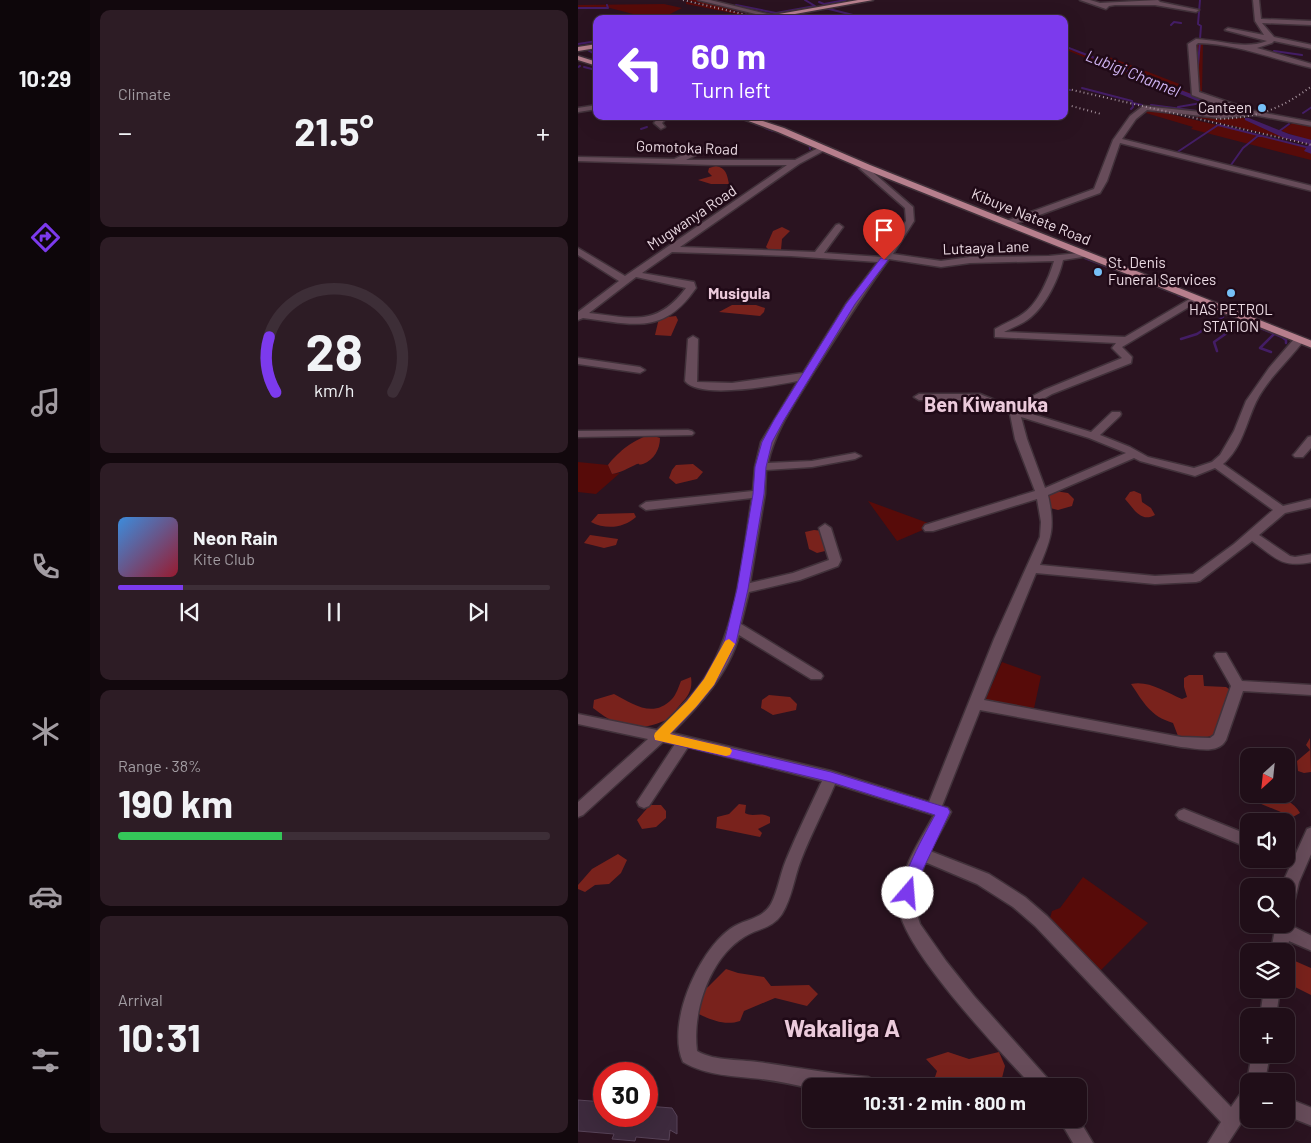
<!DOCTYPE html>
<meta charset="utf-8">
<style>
:root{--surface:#200e18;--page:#2d1c25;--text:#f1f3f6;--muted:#a29ca2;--line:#3d2e37;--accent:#7c3aed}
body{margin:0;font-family:Barlow,sans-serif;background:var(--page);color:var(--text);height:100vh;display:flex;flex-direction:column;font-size:19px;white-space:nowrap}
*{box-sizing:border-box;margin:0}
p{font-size:16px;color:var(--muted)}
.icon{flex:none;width:28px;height:28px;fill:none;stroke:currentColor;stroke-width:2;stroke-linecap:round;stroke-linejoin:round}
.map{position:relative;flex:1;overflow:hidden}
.side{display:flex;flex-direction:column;gap:10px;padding:10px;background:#12080d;width:488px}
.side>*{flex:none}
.banner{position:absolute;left:15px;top:15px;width:475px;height:105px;border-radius:10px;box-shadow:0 5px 20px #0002,0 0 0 1px var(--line);background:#7c3aed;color:#fff;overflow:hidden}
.needle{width:32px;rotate:207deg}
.buttons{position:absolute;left:662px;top:748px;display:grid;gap:10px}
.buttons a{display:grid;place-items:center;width:55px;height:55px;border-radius:10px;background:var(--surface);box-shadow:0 5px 20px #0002,0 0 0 1px var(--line);font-size:25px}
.speed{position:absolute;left:15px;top:1062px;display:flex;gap:10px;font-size:25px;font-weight:700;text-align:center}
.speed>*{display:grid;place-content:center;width:65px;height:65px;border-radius:50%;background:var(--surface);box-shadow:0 5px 20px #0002,0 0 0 1px var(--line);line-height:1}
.speed .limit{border:8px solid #d22;background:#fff;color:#111}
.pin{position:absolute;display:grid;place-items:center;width:42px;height:42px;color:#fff;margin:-51px -21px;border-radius:50% 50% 50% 0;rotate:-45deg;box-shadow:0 0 5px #0007}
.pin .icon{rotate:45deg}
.me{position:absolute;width:55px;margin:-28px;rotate:18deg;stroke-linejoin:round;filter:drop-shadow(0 0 4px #0008)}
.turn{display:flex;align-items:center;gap:18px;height:105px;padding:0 15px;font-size:22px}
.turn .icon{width:65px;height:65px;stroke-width:2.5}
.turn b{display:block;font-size:35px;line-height:42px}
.big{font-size:38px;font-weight:700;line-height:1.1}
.side .widget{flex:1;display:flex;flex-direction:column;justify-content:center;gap:8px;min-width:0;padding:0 18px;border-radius:10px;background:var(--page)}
.side .dial{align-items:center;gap:0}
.dial svg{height:130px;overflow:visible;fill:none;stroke:var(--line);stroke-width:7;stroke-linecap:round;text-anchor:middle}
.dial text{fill:var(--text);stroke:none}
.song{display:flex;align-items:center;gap:15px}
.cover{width:60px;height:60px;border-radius:8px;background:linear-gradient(135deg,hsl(210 70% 55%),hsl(350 70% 35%))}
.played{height:5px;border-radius:2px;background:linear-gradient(90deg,var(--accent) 15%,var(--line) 15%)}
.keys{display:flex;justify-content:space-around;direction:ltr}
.heat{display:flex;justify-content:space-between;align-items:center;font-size:28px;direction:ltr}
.charge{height:8px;border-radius:4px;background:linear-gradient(90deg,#34c759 38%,var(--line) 0)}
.trip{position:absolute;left:224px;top:1078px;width:285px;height:50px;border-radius:10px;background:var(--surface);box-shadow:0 5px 20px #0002,0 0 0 1px var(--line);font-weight:700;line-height:50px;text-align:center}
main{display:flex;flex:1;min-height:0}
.dock{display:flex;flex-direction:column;width:90px;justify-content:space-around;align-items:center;background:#0d060a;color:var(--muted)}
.dock .icon{width:35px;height:35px}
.dock .on{color:var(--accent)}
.dock b{font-size:22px;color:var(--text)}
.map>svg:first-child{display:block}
.green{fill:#570b09}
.forest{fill:#79221c}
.water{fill:#431d65}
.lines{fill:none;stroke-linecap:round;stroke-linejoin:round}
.stream-far1{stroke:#431d65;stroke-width:2}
.stream{stroke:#431d65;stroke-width:2.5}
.canal{fill:#431d65;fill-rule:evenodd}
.building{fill:#3d2a3d;stroke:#574358}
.minor-casing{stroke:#41313a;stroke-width:3}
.major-casing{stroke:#41313a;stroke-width:3}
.minor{fill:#674c5a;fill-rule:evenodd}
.major{fill:#b77f8d;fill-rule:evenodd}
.rail{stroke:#a7949e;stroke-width:2;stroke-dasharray:1 3;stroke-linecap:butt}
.route{fill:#7c3aed;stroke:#51269a}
.slow{fill:#f59e0b}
.poi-dot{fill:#76c0f7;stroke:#200a17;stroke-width:2}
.labels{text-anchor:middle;stroke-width:5;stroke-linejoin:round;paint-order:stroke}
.far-poi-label{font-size:15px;fill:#ebdae3;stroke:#200a17;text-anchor:end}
.far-street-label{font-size:15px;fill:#ebdae3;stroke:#200a17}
.far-water-label{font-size:16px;font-style:italic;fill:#ceb3f1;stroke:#200a17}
.far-quarter-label{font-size:16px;font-weight:bold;fill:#ebcadb;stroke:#200a17}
.quarter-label{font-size:20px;font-weight:bold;fill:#ebcadb;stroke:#200a17}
.near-quarter-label{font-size:24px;font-weight:bold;fill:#ebcadb;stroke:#200a17}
</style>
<main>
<nav class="dock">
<b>10:29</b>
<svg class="icon on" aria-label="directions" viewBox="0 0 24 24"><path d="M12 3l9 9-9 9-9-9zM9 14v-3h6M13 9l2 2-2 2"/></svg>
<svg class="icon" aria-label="music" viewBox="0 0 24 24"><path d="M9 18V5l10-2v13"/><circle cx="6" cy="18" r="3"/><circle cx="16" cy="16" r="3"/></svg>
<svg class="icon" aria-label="phone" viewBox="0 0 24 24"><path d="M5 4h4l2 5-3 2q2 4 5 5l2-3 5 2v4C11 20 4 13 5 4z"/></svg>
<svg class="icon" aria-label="climate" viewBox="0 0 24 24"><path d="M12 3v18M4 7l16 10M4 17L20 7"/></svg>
<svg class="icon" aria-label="car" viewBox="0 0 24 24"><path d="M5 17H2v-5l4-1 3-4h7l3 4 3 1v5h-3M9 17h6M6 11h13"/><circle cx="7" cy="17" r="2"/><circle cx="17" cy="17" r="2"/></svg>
<svg class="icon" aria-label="filters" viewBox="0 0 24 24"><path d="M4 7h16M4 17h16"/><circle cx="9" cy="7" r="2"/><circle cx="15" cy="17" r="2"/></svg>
</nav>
<section class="side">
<div class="widget"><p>Climate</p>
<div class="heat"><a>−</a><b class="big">21.5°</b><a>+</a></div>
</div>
<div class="widget dial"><svg viewBox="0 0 100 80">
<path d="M14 69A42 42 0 1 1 86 69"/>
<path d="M14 69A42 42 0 0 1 10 35" stroke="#7c3aed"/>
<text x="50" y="56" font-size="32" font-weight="700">28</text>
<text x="50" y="72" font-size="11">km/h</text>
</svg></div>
<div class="widget">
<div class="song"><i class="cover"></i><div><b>Neon Rain</b><p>Kite Club</p></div></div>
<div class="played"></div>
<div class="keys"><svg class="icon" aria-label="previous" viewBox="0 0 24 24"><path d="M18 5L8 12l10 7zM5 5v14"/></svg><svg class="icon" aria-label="pause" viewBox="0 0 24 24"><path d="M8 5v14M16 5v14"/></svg><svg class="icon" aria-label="next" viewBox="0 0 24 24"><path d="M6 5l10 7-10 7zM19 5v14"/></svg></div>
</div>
<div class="widget"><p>Range · 38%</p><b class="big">190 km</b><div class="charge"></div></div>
<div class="widget"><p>Arrival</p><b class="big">10:31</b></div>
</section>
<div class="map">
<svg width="734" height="1143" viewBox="0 0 734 1143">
<rect width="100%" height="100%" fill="#2a1320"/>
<path class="green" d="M99,0l40,8 -30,-8h10l56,12 -3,1 8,2 -39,-7 24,6 -1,1 -56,-11v-2z
M86,4l18,4 -22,11h-8l-42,-11h-32v-3z
M620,41l5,1 -1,50 -5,-1 -3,-45z
M486,47l103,40 -7,1 -96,-39z
M529,56l75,29 -2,4 40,16 15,8 -133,-54z
M569,111h10l102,24 -5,6 6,-5 48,12 -2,4 5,1v7l-120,-31 2,-2 -47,-14z
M617,117l31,2 17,-1 50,21 17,4 -1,1z
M716,122l17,4v15l-30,-10z
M0,462l30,3 4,9 8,-1 -24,21 -18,-2z
M290,501l60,22 -3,6 -28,12z
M424,662l39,14 -8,37 -46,-11 -1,-4z
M505,877l65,46 -51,51 -44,-50 -3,-6 2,-7 8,-3z"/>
<path class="forest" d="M138,166c10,2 11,8 13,18h-18l-13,-4 14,-4 -4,-4 1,-4z
M204,227l8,4 -8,8 -1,11 -13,-1 -2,-2 7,-16z
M154,305h24l9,3 -1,4 -4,4 -41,-4z
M98,316l2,4 -7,16 -16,-1 4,-17z
M73,435l9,3c0,11 -6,22 -17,26 -7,2 -1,-2 -8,1 -9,4 -12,7 -23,9l-4,-9c10,-13 27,-27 43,-30z
M115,464l10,8 -6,7 -21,5 -7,-6 3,-8 4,-5z
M477,491l13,2 6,6 -2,7 -14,4 -8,-2 -5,-14z
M556,491l7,3 1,8 9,6 4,7c-14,8 -21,-6 -30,-16l5,-7z
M56,513l2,4c-12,11 -30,13 -45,5l7,-8z
M236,530l9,1 6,19 -12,3 -8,-4 -4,-17z
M12,535l28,4 -2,6 -12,3 -20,-5z
M611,675h14l1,11 22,1 7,5 -19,43 -17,5 -19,-4 -5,-13c-23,-7 -29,-20 -42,-39 17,-4 35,8 51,15l5,-2 -3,-10v-9z
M113,677c3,21 -12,24 -20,41 -33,15 -50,12 -78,-10l1,-8 20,-6c19,10 39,25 58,5 4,-4 7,-13 9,-18z
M191,695l21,2 7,7 -1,6 -23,5 -12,-7 1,-8z
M732,738l1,34 -7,1 -6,-2 -1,-10 13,-11 -4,-5z
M681,794c16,0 33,5 41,19l-7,4 -39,-16 1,-4z
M161,804l7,1 -1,8c9,5 15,-2 25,4v6l-12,6 4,4 -2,4 -44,-9 1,-11 12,-3z
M72,805h11l5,6v7l-10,9 -14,2 -5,-9z
M40,854l9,6 -6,13 -12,11 -14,1 -10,7 -7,-3v-4l14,-16z
M717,961l16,7v27l-24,-12v-20z
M148,969l12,4 26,4 7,9 38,-1 9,9 -11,12 -32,-8 -31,13 -4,10c-18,6 -35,-4 -51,-12v-12l19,-10z
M370,1052l21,7 30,-7 6,14 -5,20h-32l-4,-3 -24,-1 -5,-5 2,-6 -11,-12z"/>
<path class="water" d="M486,45l148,57 22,11h-7l-163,-66z"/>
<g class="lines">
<path class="stream-far1" d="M227,0l10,6
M622,0l-2,24 3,2 -1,13
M241,2l5,2 22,-4
M158,5l40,8 39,-7
M0,8h30l-1,-3
M247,8l44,11
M252,8l9,-2
M382,17l3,2
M593,25l3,-3 7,1
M0,44l19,-3
M8,49l11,6
M696,51l28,4
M0,67l2,-1
M6,67l8,2
M16,70h3
M619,77l3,-36
M620,83l1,9
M504,88l50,13 1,6 -2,2
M486,89l6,1
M555,103l9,2
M573,105l54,7
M600,107l29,-5
M725,113l9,-6
M177,124l6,2
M187,128l8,3
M63,129l6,-2
M700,132l11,-8
M231,144l1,5
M598,153l42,-28 92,23
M653,165l12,-17 16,-13"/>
<path class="stream" d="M507,258l31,12
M544,272l28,11
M579,286l17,7
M600,295l5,2
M673,324l31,13 4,3v3
M603,339l16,-5 26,-17 -2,-5 -27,-10
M639,351l-3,-9 30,-21
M693,352l-11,-4 14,-14"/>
<path class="canal" d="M667,118h4l40,16 23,6v14l-8,-3 5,-7 -25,-6 -39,-18z"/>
</g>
<path class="building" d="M0,1100l26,2v14h43v-10l25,2 5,8v18l-7,-4 -1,10 -33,-3 -1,4 -23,-2 2,-5 -36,-3z"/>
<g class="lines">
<g class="minor-casing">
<path id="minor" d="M120,0h12l65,16 -3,2z
M502,0h10l10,3 58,-3 2,2 39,8 -3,2 -41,-7h-40l-6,1 -3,3z
M675,0h6l2,19 51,2v4l-50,-2 12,14 38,8v4l-38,-8 -2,2 -15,5 55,16v4c-39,-9 -75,-24 -114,-25l-2,2 3,47 38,13 9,6h8l58,11v4l-58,-11 -34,3 -73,-8 -11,9 -14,20 190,47v5l-192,-48 -13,38 -7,12 -88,32h-6v-4l88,-32 19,-49 17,-24 13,-10 77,8 17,-2 -45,-17 -4,-51 8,-5c24,1 48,11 71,2l-42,-11 3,-2 36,7 -9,-14z
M19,105v4l-19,3v-4z
M82,116h8l-6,7 3,4 -4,2 -7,-6z
M244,146l7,2 -30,16 -119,83 135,5 21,-27 3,-1 4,3 -19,26 57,4 25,-36 -1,-13 -46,-40 8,-3 4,2 -2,2 44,38 1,14 -21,33 48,7 29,-4 79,-1 40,-4v4l-26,4c-4,18 -17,45 -32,57 -8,7 -18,10 -27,15l121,5 68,-40h6v4l-77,46 10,10 -1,6 -79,31 -30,17 69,21 21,-20h8l1,2 -1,2 -20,19 30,12 18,10 46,11 18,-6 8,-7 14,-24 12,-30 23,-33 26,-30 4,-1 5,3c-15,21 -37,39 -48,62 -10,21 -14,46 -33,62l60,42 29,-7v8l-27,6 -26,22 31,21 5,1 17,-3v8c-31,6 -36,-4 -60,-21l-52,40 -4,1 -41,2 -119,-11 -52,127 197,37 29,1 4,-3 17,-49 -17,-30 2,-3h10l16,28 70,4v10l-69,-4 -17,49c-8,15 -31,8 -45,7l-201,-37 -38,96 6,2 3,4 -21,39 59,23 36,23 22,19 184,191 12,-17 6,-3v24l-21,32h-20l13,-21 -186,-196 -22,-19 -36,-23 -52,-22 -10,34v12l5,16 26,37 28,35 75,84 3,6h-20c-30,-33 -131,-138 -133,-179 -2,-33 20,-65 35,-92l-99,-31c-11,26 -24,50 -34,76 -7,18 -9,38 -19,54 -10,15 -24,14 -38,23 -35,22 -52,75 -47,114 19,11 46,8 68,12 35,5 67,11 103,14l6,3 3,6h-67v2c-16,-3 -32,-7 -49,-9 -27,-3 -54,-3 -78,-17 -17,-38 15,-110 47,-133 13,-10 32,-9 41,-25 7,-13 9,-30 15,-44 11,-27 24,-53 36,-79l-134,-34 -39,59 -5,2 -5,-2 -2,-4 38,-58 -12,-2 -80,73 -5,2v-15l70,-63 -70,-15v-10l79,16c17,-16 34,-32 47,-51 34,-52 38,-121 48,-181l-106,12 -6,-4 6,-4 107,-11 2,-24 6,-25 37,-61c-22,4 -98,19 -113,0l3,-42 5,-3 5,3 -1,43 35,1 71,-10 43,-69 32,-42 -87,-6 -119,-4 -30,21 52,9 2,6c-33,48 -63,36 -113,30l-5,2v-8l41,-31 -41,-26v-7l47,28 162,-111h-73l-136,-4v-4l96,2 27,-12 4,2 -1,2 -18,9h109zM311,259l52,8 29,-4 84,-2c-5,17 -16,42 -30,52 -9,7 -19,10 -29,16v8l121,6 -4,5 10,10 -78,32 -32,17 -32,-13h-61l-5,3 5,3h59l32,14 5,25 20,52 -110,34 -2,3 2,3h8l104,-32 4,23 -1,15 -46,102 -65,163 -98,-31 -159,-38c26,-26 58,-61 67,-98l72,44h10l2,-3 -2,-3 -80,-49 8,-32 51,-12 38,-14 3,-6 -10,-32 -6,-4 -6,4 10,32 -36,13 -43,10 15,-89 1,-24 46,-3 43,-8 6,-3 -6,-3 -43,8 -44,2c7,-32 25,-57 42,-85 26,-41 51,-81 79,-119zM58,277l50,11c-29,39 -53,30 -97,25zM443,417l68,21 37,15 -81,35 -18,-49zM556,458l6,3 55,15 20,-8 58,42 -39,34 -41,30 -38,2 -115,-11c12,-29 15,-38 8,-70z
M0,358l62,9 5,3 -5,3 -62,-9z
M110,430l4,1 2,2 -2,2 -114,2v-6z
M734,436v11l-9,10h-8l-2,-2 2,-2 13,-16z
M606,809l65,26v13l-70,-29 -3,-4 3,-4z
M734,827v25l-13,30 -6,25 -6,2v-23h-5l1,-4 24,-53z
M709,918l3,1 2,7 20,10v15l-23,-10 -2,11 -16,-1 5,-27h11z
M686,989h16l-4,27h-16z
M674,1054h18l-5,27h-16v5l-2,-5z
M709,1098l25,10v18l-25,-10z
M500,1118l15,25h-20l-14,-24z"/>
</g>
<g class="major-casing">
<path id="major" d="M280,0h15l-106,19h-17z
M19,44v4l-19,3v-4z
M0,56l19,6v4l-19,-6z
M157,116h12l37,12 86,37 442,176v7l-448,-179 -86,-37z"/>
</g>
<use href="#minor" class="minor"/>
<use href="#major" class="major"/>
<path class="rail" d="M105,0l81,19
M486,88l248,57
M486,104l37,10
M638,119c41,-1 63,-9 96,-33"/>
</g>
<path class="route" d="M303,258l7,2 -33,44 -71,116 -12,22 -6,25 -2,27 -16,95 -12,54 -22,42 -18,22 -26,27 161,38 117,36 2,4 -32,68 -5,17 -5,2 -5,-2c-7,-13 24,-67 32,-82l-104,-33 -171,-41 -5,-1 -1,-4 33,-35 17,-22 20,-36 13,-54 16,-95 2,-27 7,-25 12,-22 72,-116z"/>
<path class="slow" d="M151,639l6,5 -21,41 -18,22 -26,27 60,14 2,3 -2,4 -4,1 -71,-16 -1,-4 1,-3 32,-32 17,-22 21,-38z"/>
<g class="poi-dot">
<circle cx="684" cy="108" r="5"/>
<circle cx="520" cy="272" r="5"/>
<circle cx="653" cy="293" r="5"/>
</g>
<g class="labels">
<g class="far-poi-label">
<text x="674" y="113">Canteen</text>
<text x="530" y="268" text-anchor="start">St. Denis<tspan x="530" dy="17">Funeral Services</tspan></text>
<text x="653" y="315" text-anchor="middle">HAS PETROL<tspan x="653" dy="17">STATION</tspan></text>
</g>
<g class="far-street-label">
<text transform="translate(109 148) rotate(2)" y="5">Gomotoka Road</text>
<text transform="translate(453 217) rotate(22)" y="5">Kibuye Natete Road</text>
<text transform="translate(114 218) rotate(-34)" y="5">Mugwanya Road</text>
<text transform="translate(408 248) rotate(-2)" y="5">Lutaaya Lane</text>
</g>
<g class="far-water-label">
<text transform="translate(555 73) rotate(22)" y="6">Lubigi Channel</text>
</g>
<g class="far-quarter-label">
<text x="161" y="299">Musigula</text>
</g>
<g class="quarter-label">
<text x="408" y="412">Ben Kiwanuka</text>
</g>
<g class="near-quarter-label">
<text x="264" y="1037">Wakaliga A</text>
</g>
</g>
</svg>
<div class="buttons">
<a><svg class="needle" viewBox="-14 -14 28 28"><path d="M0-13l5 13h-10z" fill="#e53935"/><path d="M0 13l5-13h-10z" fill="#a29ca2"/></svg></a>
<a><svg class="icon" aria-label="sound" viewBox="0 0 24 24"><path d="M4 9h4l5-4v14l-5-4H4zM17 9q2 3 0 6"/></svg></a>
<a><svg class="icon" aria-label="search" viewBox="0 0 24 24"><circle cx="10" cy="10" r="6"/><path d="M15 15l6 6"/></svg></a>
<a><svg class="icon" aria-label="layers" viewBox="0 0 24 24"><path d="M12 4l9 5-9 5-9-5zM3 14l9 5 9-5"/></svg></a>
<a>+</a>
<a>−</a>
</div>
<div class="speed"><div class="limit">30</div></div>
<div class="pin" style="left:306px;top:260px;background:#d93025"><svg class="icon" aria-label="arrive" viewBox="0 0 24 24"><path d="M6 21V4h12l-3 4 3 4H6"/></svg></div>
<svg class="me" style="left:330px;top:893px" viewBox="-20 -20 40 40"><circle r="19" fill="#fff"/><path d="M0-13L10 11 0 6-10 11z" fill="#7c3aed"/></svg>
<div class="trip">10:31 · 2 min · 800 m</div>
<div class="banner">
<div class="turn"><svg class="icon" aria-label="left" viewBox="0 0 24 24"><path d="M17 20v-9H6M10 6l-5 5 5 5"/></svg><div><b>60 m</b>Turn left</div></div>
</div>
</div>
</main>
